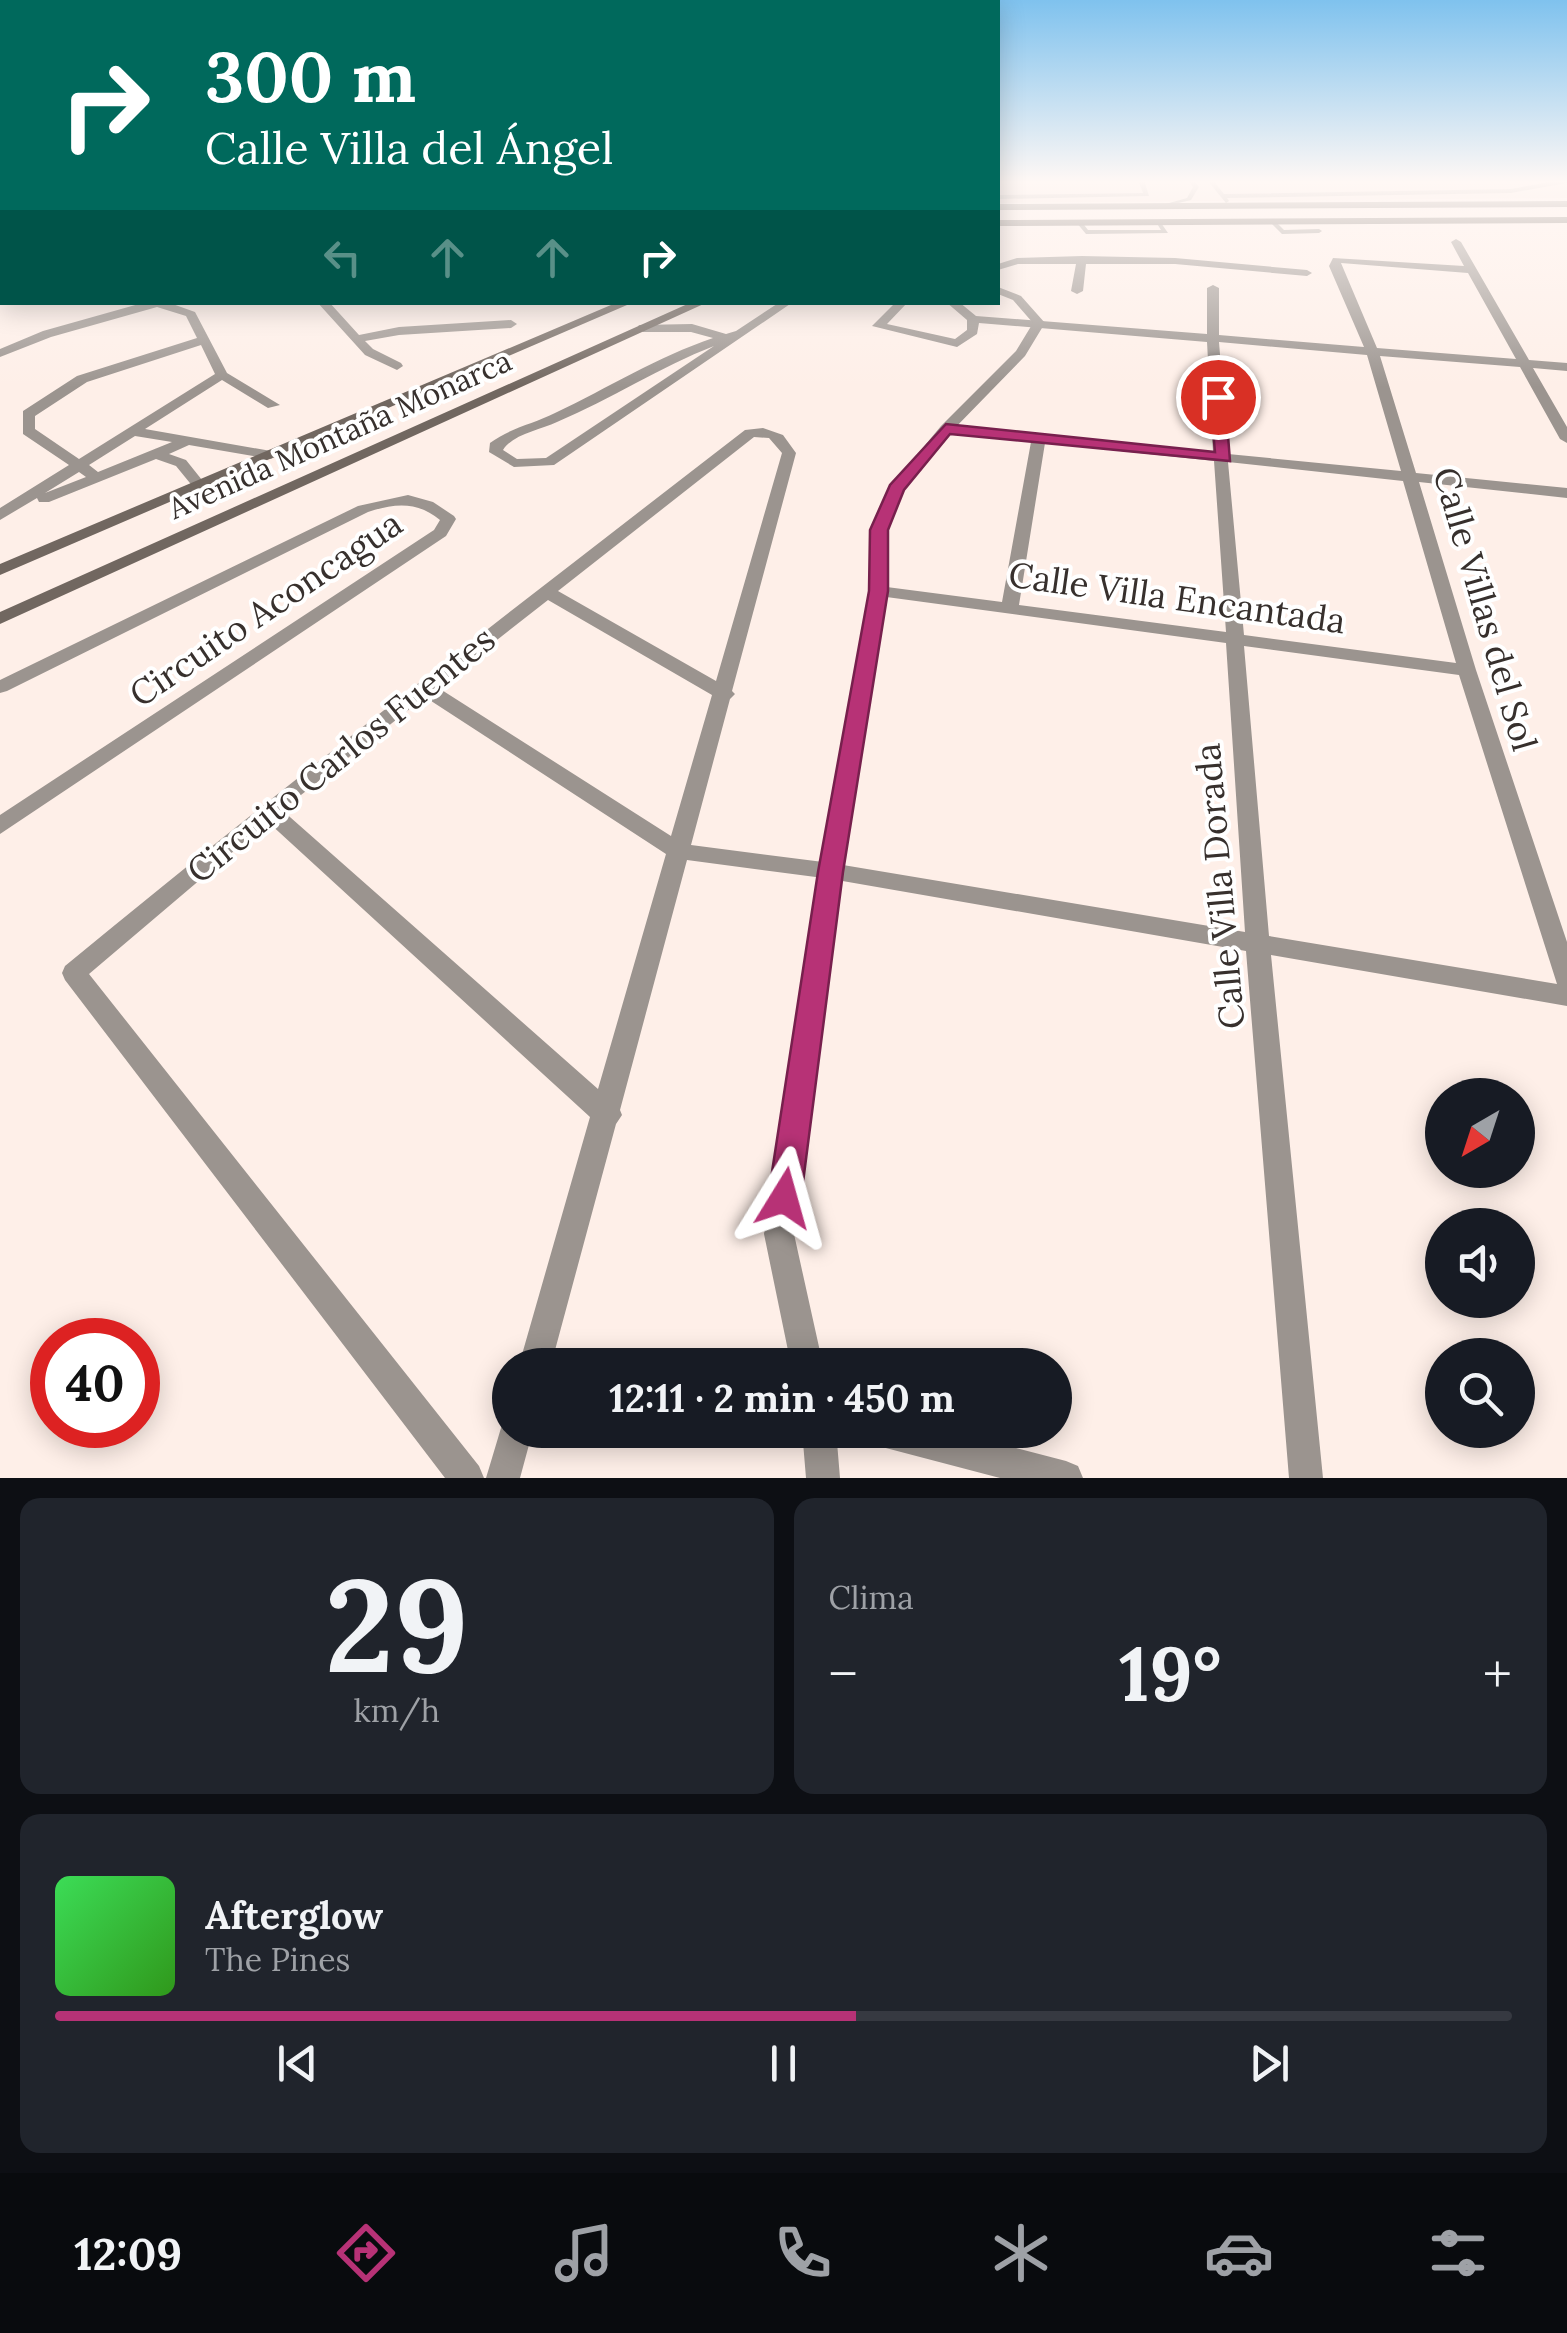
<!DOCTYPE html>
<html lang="es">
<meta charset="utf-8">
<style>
:root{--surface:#171b24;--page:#20242c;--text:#f1f3f6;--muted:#9ea1a6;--line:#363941;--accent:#b73276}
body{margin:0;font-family:Lora,serif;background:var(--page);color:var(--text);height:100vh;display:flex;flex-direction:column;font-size:38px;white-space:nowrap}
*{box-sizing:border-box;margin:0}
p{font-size:32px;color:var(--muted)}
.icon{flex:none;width:55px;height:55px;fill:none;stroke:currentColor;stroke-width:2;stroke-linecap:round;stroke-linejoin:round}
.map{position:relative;height:1478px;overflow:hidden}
.drawer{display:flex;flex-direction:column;gap:20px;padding:20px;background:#0d0f14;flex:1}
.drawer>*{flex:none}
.banner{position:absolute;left:0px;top:0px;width:1000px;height:305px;box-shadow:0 5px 25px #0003;background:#00695c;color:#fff;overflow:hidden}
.needle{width:65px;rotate:219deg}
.fabs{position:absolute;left:1425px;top:1078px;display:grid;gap:20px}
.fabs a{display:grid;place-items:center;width:110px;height:110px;border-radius:50%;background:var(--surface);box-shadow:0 5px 25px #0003;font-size:50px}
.speed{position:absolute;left:30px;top:1318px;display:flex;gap:20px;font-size:50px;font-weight:700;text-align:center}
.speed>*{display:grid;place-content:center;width:130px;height:130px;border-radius:50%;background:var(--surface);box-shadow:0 5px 25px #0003;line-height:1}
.speed .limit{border:15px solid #d22;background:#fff;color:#111}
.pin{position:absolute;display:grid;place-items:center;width:85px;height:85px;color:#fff;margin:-42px;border:5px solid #fff;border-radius:50%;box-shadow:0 2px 10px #0007}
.me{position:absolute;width:110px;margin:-55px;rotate:8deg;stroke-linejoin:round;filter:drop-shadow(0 0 8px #0008)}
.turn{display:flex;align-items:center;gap:35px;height:210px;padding:0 40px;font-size:45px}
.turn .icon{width:130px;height:130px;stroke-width:2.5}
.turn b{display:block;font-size:70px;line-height:85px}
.lanes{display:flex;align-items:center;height:95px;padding:0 40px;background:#0003;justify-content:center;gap:50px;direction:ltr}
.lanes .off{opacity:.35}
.big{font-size:75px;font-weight:700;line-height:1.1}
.drawer .widget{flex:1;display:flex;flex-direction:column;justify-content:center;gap:15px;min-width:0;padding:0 35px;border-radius:20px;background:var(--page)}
.drawer .dial{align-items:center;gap:0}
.dial b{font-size:130px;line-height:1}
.song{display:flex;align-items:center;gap:30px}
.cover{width:120px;height:120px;border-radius:15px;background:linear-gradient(135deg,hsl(130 70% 55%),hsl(110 70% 35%))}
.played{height:10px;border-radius:5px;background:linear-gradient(90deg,var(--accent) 55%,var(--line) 55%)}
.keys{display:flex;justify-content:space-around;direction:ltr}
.heat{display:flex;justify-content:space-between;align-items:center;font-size:55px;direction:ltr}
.drawer .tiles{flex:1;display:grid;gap:20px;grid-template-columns:1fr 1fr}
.widget:last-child{grid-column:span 2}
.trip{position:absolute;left:492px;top:1348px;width:580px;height:100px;border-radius:50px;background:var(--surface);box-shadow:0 5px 25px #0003;font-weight:700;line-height:100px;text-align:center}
.tab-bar{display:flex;height:160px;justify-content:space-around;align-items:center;background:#090b0e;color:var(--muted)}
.tab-bar .icon{width:70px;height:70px}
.tab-bar .current{color:var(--accent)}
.tab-bar b{font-size:45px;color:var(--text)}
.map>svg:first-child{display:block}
.built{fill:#f4dfd6}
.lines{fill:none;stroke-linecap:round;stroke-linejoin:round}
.service{fill:#9b948f;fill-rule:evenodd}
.minor{fill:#9b948f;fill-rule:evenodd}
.tertiary{fill:#9b948f;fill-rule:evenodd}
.secondary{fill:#716760;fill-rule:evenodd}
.route{fill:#b73276;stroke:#77204d;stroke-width:2.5}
.labels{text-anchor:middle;stroke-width:8;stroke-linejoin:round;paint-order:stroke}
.far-street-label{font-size:30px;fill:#37302d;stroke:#fff}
.street-label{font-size:35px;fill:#37302d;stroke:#fff}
</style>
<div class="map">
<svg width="1567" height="1478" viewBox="0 0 1567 1478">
<rect width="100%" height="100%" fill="#feefe8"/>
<path class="built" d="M998,180h569v18l-569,5z"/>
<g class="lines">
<path class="service" d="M1138,180h6l5,16 -151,3v-4l145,-2z
M1188,180h6l5,7 -8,13 -29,7v-2l25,-7 6,-11z
M1207,180h6l11,14 287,-5 49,-9h7v3l-56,10 -284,5 2,3 -3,2z
M1159,220l9,13 -82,1 -10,-12 5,-1 7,9h73l-5,-8z
M1271,221h4l9,9 35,-1 3,2 -3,2 -37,1 -11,-11z"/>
<path class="minor" d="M2,199v6l-2,1v-6z
M1456,239l5,3 68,118 38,3v8l-34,-3 34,59v16l-7,-4 -40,-72 -140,-11 36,117 151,15v10l-148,-16 57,188 91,272v64l-296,-51 52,523h-34l-43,-527 -415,-72 -144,-19 -67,250 2,5 -6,9 -65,241h-32l71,-248 -322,-295 -179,152 390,492 5,12h-39l-380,-498 -3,-7 3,-7c223,-184 451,-359 680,-536l18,-2 20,7 13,18 -64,238 3,3 -5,5 -39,146 140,18 414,69 -19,-289 -347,-47 -9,-5 9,-5 123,16 29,-160 -85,-9 -5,-1v-6l272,26 -6,-110 -228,-19 -2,11 -20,13 -85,-21 24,-24h12l-21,22 68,15 12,-9v-10l-21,-18h13l17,14 231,18v-46l6,-3 6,3v47l145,12 -35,-81 4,-8 131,8 -13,-24zM1341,263l127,10 48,86 -139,-11zM1219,342l148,13 34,116 -173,-17zM754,437l15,1 13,15 -66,228 -158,-90zM1045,443l169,18 12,171 -207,-27zM1228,462l175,19 53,182 -212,-28zM548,600l164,95 -41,141 -234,-149zM1244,646l215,29 98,309 -288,-48zM425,697l241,157 -68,235 -316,-279z
M1082,256l93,2 132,12 5,3 -5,3 -132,-12h-89l-3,27 -6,3 -6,-3 5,-27h-58l-20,6v-6l19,-6z
M146,302h21l28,10 32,61 53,32 -12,3 -46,-28 -77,49 126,22 7,4 -7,4 -82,-14 -20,9 17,6 20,25 -2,3h-10l-18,-22 -20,-7 -107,43h-10l-2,-4 -37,22v-12l69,-43 -46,-31v-23l54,-35 120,-38 -11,-22 -29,-9 -106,30 -51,20v-8l43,-18zM201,345l14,29 -136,85 -44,-30v-13l52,-34zM135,436l37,6 -74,30 -9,-7zM79,472l7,5 -41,16z
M317,302h12l30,33 40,-8 112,-7 6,4 -6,4 -112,7 -34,6 8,8 28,14 2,3 -6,4 -32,-15z
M780,302h13l-239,163 -40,2 -25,-15 1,-9c20,-15 43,-19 65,-30 53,-25 102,-56 158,-75l-22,-6h-48l-6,-4 2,-3 53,-1 34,10 10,-3zM714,346l-168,112 -29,1 -14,-9c10,-16 37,-20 54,-28 54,-23 103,-55 157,-76z
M408,495l25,7 21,14 2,3 -10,17 -446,298v-19l434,-285 6,-10c-23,-19 -45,-17 -72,-8l-361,179 -7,2v-13l358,-174z
M510,1416v14h23l-13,48h-34l18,-60z
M865,1430h82l119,31 12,5 5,12h-83l-118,-31 -12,-5z"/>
<path class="tertiary" d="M998,287l23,9 24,27 -20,33 -74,76 -48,58 -16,40 1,61 -46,280 -48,363 29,131h-32l-27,-131 56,-363 50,-280 1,-61 20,-44 50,-60 75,-75 17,-28 -20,-23 -15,-6z
M802,1430h34l4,48h-34z"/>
<path class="secondary" d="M1567,201v6l-569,3v-6z
M1567,217v6l-569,3v-6z
M618,302h16l-634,273v-11z
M692,302h16l-708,322v-12z"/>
</g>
<linearGradient id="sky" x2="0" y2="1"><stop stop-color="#7fc2ee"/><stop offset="0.47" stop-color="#fff8f5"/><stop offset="1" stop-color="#fff8f5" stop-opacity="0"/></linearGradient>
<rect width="1567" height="387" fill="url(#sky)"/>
<path class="route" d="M1218,392l7,5 5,64 -280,-27 -46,56 -16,40v61l-45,281 -42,326 -5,11 -12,4 -11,-4 -5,-11 50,-326 51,-281 1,-61 20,-45 56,-61 269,28 -5,-55z"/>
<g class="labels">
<g class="far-street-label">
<text transform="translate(340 435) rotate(-24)" y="10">Avenida Montaña Monarca</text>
</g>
<g class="street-label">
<text transform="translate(1177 598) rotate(8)" y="12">Calle Villa Encantada</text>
<text transform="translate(266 609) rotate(-34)" y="12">Circuito Aconcagua</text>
<text transform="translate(1485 609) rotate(74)" y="12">Calle Villas del Sol</text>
<text transform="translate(341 755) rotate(-39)" y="12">Circuito Carlos Fuentes</text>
<text transform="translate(1220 886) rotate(-95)" y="12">Calle Villa Dorada</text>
</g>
</g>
</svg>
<div class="fabs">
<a><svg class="needle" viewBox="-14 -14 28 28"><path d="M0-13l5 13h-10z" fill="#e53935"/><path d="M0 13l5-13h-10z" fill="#9ea1a6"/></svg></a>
<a><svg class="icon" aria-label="sound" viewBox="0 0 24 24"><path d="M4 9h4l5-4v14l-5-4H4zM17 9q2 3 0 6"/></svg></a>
<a><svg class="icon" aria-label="search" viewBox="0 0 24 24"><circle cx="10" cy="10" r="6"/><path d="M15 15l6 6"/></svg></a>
</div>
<div class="speed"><div class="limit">40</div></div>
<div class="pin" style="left:1218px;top:397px;background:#d93025"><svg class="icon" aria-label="arrive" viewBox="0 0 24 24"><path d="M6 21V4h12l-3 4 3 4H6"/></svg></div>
<svg class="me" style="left:784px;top:1198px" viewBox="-20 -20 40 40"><path d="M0-17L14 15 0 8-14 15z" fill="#b73276" stroke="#fff" stroke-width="4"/></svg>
<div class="trip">12:11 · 2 min · 450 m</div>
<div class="banner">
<div class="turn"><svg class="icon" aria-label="right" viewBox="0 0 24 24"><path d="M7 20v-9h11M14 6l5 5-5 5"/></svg><div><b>300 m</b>Calle Villa del Ángel</div></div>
<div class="lanes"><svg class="icon off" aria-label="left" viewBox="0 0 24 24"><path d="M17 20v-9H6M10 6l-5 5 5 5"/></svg><svg class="icon off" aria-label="ahead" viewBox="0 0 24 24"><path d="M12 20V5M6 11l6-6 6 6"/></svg><svg class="icon off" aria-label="ahead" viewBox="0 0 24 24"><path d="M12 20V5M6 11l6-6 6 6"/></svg><svg class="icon" aria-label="right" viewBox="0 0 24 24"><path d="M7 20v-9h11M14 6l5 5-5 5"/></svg></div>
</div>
</div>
<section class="drawer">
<div class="tiles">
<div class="widget dial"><b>29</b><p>km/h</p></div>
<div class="widget"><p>Clima</p>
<div class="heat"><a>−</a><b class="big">19°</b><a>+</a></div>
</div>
<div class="widget">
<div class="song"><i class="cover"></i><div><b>Afterglow</b><p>The Pines</p></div></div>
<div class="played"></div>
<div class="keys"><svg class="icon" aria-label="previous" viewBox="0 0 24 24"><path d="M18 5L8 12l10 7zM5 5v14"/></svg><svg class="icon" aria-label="pause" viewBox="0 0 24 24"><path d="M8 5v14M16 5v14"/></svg><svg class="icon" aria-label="next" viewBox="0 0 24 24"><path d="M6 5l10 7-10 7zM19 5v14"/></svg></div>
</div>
</div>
</section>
<nav class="tab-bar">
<b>12:09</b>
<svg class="icon current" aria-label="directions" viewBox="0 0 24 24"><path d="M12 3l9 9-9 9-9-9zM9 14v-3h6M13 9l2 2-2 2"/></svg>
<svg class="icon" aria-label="music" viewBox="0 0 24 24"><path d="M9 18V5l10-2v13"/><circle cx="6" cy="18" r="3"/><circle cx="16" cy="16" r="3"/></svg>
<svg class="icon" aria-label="phone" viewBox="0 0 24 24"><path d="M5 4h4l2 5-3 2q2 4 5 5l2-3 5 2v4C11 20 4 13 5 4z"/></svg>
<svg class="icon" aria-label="climate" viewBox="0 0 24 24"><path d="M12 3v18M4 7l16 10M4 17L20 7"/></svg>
<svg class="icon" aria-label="car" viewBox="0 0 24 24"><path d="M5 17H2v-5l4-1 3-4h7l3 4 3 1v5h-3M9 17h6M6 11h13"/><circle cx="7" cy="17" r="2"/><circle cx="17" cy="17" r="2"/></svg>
<svg class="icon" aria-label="filters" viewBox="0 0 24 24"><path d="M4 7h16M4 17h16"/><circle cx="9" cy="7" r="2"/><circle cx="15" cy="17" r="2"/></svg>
</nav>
